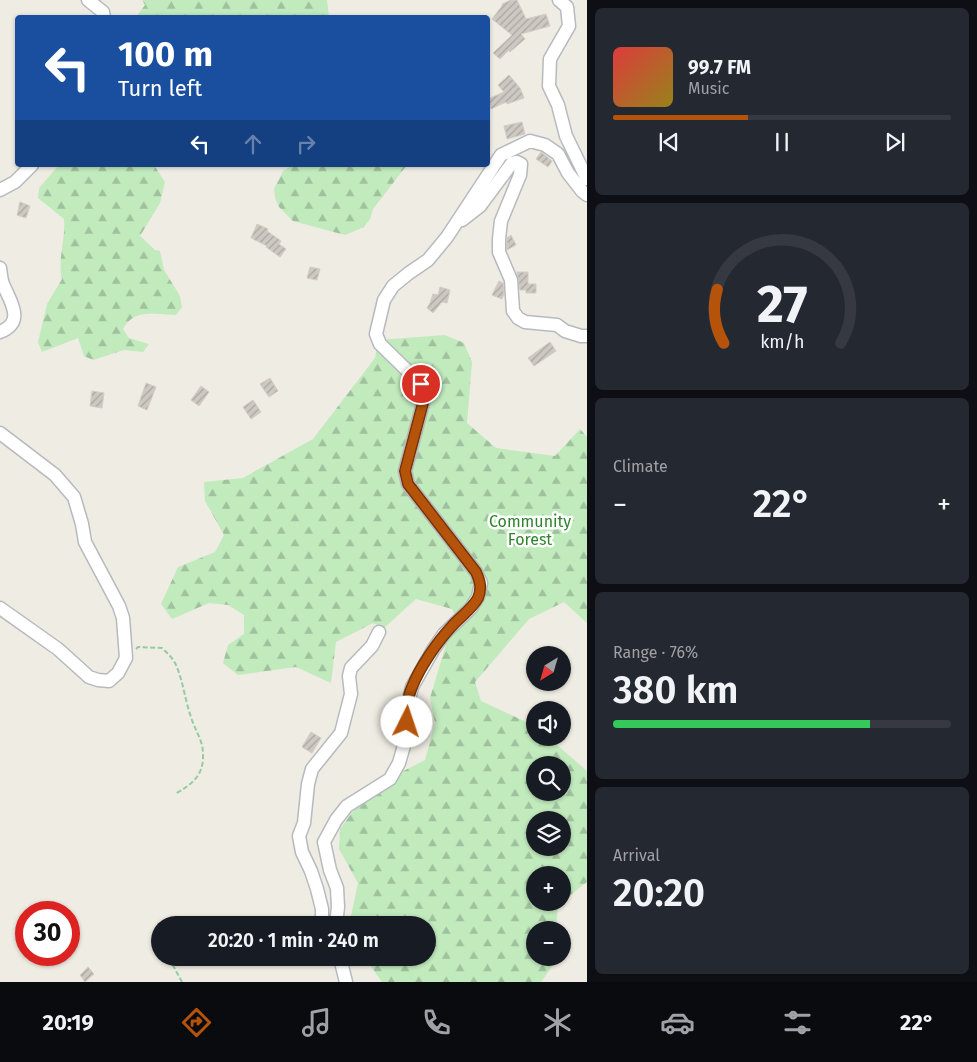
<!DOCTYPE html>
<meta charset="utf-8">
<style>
:root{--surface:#171b24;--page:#242831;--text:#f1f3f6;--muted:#9ea1a6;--line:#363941;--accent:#b45309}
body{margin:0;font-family:"Fira Sans",sans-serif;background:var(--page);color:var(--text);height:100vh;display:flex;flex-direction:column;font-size:19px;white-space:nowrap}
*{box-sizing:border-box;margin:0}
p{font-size:16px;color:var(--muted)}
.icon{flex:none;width:28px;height:28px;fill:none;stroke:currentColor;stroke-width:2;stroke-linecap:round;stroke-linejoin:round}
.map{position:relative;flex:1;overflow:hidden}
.sheet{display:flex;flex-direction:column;gap:8px;padding:8px;background:#0d0f14;width:390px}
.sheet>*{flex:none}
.guide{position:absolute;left:15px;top:15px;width:475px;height:152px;border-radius:5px;box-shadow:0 1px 4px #0004;background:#1a4fa0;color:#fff;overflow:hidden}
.needle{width:32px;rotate:217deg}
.tools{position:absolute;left:526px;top:646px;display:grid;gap:10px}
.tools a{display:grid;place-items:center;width:45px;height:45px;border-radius:50%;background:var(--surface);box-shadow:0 1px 4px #0004;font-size:25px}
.speed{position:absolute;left:15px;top:901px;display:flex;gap:10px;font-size:25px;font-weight:700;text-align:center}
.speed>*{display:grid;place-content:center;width:65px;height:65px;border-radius:50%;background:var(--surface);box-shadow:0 1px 4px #0004;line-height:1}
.speed .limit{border:8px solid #d22;background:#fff;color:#111}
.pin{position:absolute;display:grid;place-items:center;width:42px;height:42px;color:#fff;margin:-21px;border:2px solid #fff;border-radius:50%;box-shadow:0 1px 5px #0007}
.me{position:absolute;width:55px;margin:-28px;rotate:4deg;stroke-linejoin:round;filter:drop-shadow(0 0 4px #0008)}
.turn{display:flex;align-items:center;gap:18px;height:105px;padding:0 20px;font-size:22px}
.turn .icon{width:65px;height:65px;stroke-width:2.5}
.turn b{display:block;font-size:35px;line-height:42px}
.lanes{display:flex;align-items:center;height:48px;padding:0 20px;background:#0003;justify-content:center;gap:25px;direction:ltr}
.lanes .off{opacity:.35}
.big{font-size:38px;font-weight:600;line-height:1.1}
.sheet .tile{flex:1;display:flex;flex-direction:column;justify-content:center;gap:8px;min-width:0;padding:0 18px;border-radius:8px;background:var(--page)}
.sheet .dial{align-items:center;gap:0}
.dial svg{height:130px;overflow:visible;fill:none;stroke:var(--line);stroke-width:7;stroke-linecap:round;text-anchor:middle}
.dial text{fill:var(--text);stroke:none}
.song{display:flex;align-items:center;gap:15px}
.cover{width:60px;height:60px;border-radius:8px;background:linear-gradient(135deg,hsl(0 70% 55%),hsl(50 70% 35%))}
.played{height:5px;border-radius:2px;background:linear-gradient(90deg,var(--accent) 40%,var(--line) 40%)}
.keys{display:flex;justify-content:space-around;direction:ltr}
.heat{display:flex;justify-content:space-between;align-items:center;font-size:28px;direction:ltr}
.charge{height:8px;border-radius:4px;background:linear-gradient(90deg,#34c759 76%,var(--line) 0)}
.trip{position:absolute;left:151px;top:916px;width:285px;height:50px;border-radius:25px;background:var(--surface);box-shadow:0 1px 4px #0004;font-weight:600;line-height:50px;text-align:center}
.menu{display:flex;height:80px;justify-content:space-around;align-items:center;background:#090b0e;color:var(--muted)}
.menu .icon{width:35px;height:35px}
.menu .selected{color:var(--accent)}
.menu b{font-size:22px;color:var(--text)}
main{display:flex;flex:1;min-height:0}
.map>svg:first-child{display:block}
.forest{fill:url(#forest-firs);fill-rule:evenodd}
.building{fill:url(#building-hatch);stroke:#d5cdc1}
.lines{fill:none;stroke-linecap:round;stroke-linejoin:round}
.minor-casing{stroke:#b6babf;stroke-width:15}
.path{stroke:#95cc9f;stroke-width:2;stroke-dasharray:5 2.5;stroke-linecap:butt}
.minor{stroke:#fff;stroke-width:12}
.route-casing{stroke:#753606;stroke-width:12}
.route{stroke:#b45309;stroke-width:9}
.labels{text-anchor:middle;stroke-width:5;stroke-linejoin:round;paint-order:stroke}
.park-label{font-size:16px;fill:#2f842c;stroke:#fff}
</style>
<main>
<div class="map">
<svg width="587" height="982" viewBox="0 0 587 982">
<defs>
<pattern id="forest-firs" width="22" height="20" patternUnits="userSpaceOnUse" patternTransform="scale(1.25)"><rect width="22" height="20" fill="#c1eabd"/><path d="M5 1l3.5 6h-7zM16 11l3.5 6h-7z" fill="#a0c19d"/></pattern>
<pattern id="building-hatch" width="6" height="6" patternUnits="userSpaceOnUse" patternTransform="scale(1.25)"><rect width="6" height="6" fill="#cdc8c2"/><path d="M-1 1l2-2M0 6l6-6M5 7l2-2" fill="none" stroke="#a9a6a1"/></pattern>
</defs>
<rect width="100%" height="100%" fill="#efece3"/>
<path class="forest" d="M142,0h185l2,17h-193l9,-12z
M59,165h95l11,17 -5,21 -20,33 15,14 5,1 4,19 16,26 2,11 -6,8c-21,-1 -42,-7 -53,14l6,9 20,6 -6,8 -19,-2 -31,10 -9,-4 -6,-18 -36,14 -4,-10 9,-38 15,-25c-5,-19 4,-40 2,-60l-26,-21 1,-10z
M293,165h114l-34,44 -3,10 -6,8 -19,8 -52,-14 -14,-14 -4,-9 -1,-9 9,-18z
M445,335l19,8 8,19 -5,61 29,25 59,8 25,-27 7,8v186l-23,-21 -35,17 -54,63 6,19 54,25v12h14l38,33v111l-24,19 -1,-26h-27v27l26,1 -3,2 -2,25h-21v28h19l-1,7 -12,17h-159l-17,-24h63v-33h-77l-1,-5 8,-37 -19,-34 1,-20 23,-31 13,-13 49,-25 10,-37 -5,-25 18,-60 11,-15 -7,-14 -36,-10 -32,29 -11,-5 -37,19 -5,41 -35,-16 -58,8 -15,-12 5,-18 16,-11v-19l-16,-10 -19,-2 -37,16 -11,-15 17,-37 37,-15 9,-17 -19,-34 -1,-19 39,-4 70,-39 62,-81 3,-18zM535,765h27v27h-27zM535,820h27v28h-27z"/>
<path class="building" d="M511,0h6l9,19 20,-5 4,12 -29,8 4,5 -15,13 -1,-2 -9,9 -7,-6 19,-18 -20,-16 10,-13v-2z
M509,75l11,13 4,10 -17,6 -1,-2 -15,7 -3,-10 16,-7 -6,-7z
M522,122l3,12 -18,5 -3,-13z
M541,152l11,9 -4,6 -12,-8z
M20,202l10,4 -4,12 -9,-3z
M257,224l11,5 -1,2 14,10 -2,3 7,5 -6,8 -14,-10 1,-1 -16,-8z
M511,235l5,10 -9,5v-12z
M310,267l10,2 -3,11 -10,-2z
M517,272h11v12h8v9h-10v-3h-6z
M499,281l4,2 1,11 -2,5 -10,-4z
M440,287l10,3 -3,13 -5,-1 -9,11 -6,-5 3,-5 3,-9 5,1z
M550,342l6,9 -22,15 -6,-8z
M270,378l8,13 -9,6 -9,-13z
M146,383l10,4 -9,23 -9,-4z
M201,386l8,6 -10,14 -8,-6z
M92,391l12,2 -2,15 -12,-2z
M253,400l8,12 -10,7 -8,-12z
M311,732l10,6 -9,15 -10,-6z
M88,967l6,7 -9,8 -5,-7z"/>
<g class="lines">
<g class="minor-casing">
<path id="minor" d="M88,0l15,12 1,6
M559,0l8,7 2,19 -19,33 -1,27 9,19 8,31 21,43
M0,190l15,-8 17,-17
M462,220l18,-14 32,-43 5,-1 4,2 -1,11 -19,46 -2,18v13l12,28 2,31 5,7 7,4 32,3 8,6 16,5h6
M0,268c1,6 1,11 3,16 7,17 23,38 -3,48
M0,433l55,42 19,22 8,27 3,18 34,64 4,12 3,40 -8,15 -9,8 -11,-1 -9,-3 -31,-28 -58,-41
M322,925v-16l-5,-20 -6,-18 -9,-19 -3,-16 5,-13 4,-39 4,-15 29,-36 10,-39 -2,-18 2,-8 21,-22 7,-14
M336,925l2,-18 -1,-19 -7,-18 -6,-28 12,-22 11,-14 43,-27 9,-16 8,-28v-27l5,-21 21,-37 11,-16 27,-26 7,-11 3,-14 -5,-11 -68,-88 -3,-13 18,-68 1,-10 -3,-9 -41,-40 -4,-10 8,-34 9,-14 16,-13 19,-13 19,-23 54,-82 29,-14 15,4 13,9 10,19 14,18 5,4
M340,958l6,24"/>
</g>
<path class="path" d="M136,649l2,-2 24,1c5,5 11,10 14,17 7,16 9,35 15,52 4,14 13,24 12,40 0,19 -12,28 -28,37
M169,958l13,24
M224,958l18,1 6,-1"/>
<use href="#minor" class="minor"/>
</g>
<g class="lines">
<g class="route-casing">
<path id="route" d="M407,722c0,-12 0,-24 5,-35 8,-20 25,-45 40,-61 8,-9 20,-17 26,-28 4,-10 2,-17 -2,-26l-68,-88 -3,-13 18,-68 1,-10 -3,-9"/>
</g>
<use href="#route" class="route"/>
</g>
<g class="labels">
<g class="park-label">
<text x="530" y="527">Community<tspan x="530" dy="18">Forest</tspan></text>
</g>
</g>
</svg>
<div class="tools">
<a><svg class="needle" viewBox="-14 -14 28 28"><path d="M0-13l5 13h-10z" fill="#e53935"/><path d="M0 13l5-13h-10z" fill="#9ea1a6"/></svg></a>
<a><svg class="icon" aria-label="sound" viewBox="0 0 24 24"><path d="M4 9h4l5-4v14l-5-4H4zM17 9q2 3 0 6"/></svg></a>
<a><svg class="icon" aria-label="search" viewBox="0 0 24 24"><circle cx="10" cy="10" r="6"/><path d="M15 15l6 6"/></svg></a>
<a><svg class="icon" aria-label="layers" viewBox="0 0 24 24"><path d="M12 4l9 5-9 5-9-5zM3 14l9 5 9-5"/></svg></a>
<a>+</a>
<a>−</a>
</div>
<div class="speed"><div class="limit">30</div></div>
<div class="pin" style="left:421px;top:384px;background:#d93025"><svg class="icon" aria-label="arrive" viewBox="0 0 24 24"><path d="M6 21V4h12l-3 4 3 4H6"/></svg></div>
<svg class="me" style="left:407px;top:722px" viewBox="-20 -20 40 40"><circle r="19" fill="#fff"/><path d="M0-13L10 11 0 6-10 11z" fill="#b45309"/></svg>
<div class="trip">20:20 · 1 min · 240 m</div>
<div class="guide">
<div class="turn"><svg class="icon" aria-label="left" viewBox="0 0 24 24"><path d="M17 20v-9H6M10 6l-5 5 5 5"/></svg><div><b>100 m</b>Turn left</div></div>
<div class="lanes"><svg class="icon" aria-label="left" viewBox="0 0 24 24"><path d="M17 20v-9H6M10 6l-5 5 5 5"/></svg><svg class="icon off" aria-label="ahead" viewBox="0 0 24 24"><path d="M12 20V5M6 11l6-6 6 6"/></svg><svg class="icon off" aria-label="right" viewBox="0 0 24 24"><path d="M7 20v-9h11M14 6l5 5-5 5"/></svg></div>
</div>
</div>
<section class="sheet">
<div class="tile">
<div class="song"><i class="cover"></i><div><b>99.7 FM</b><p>Music</p></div></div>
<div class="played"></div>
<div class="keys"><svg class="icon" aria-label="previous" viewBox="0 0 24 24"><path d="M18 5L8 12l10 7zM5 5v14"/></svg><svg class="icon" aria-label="pause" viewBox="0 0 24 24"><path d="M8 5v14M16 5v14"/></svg><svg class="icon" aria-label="next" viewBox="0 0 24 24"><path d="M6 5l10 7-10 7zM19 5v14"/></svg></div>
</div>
<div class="tile dial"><svg viewBox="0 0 100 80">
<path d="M14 69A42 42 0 1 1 86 69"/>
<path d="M14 69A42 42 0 0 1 10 36" stroke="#b45309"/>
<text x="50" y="56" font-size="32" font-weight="700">27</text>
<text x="50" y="72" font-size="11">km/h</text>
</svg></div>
<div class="tile"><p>Climate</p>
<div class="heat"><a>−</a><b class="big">22°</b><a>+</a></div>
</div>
<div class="tile"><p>Range · 76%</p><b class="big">380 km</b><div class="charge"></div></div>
<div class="tile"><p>Arrival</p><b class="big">20:20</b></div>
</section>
</main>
<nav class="menu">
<b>20:19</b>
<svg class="icon selected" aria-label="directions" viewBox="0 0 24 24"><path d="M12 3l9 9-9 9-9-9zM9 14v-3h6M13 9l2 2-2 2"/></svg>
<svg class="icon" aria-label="music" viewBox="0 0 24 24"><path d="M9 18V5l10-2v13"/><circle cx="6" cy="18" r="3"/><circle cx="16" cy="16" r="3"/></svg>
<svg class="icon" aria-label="phone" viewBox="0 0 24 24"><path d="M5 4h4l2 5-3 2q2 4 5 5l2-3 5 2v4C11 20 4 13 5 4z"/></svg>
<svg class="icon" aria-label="climate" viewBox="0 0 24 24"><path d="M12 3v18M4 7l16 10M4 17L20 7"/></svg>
<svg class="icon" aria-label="car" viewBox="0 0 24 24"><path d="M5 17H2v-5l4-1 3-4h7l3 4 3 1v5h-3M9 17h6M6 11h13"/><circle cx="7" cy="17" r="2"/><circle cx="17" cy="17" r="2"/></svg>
<svg class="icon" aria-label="filters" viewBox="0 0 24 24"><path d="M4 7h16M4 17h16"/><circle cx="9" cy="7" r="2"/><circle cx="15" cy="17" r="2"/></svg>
<b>22°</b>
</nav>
